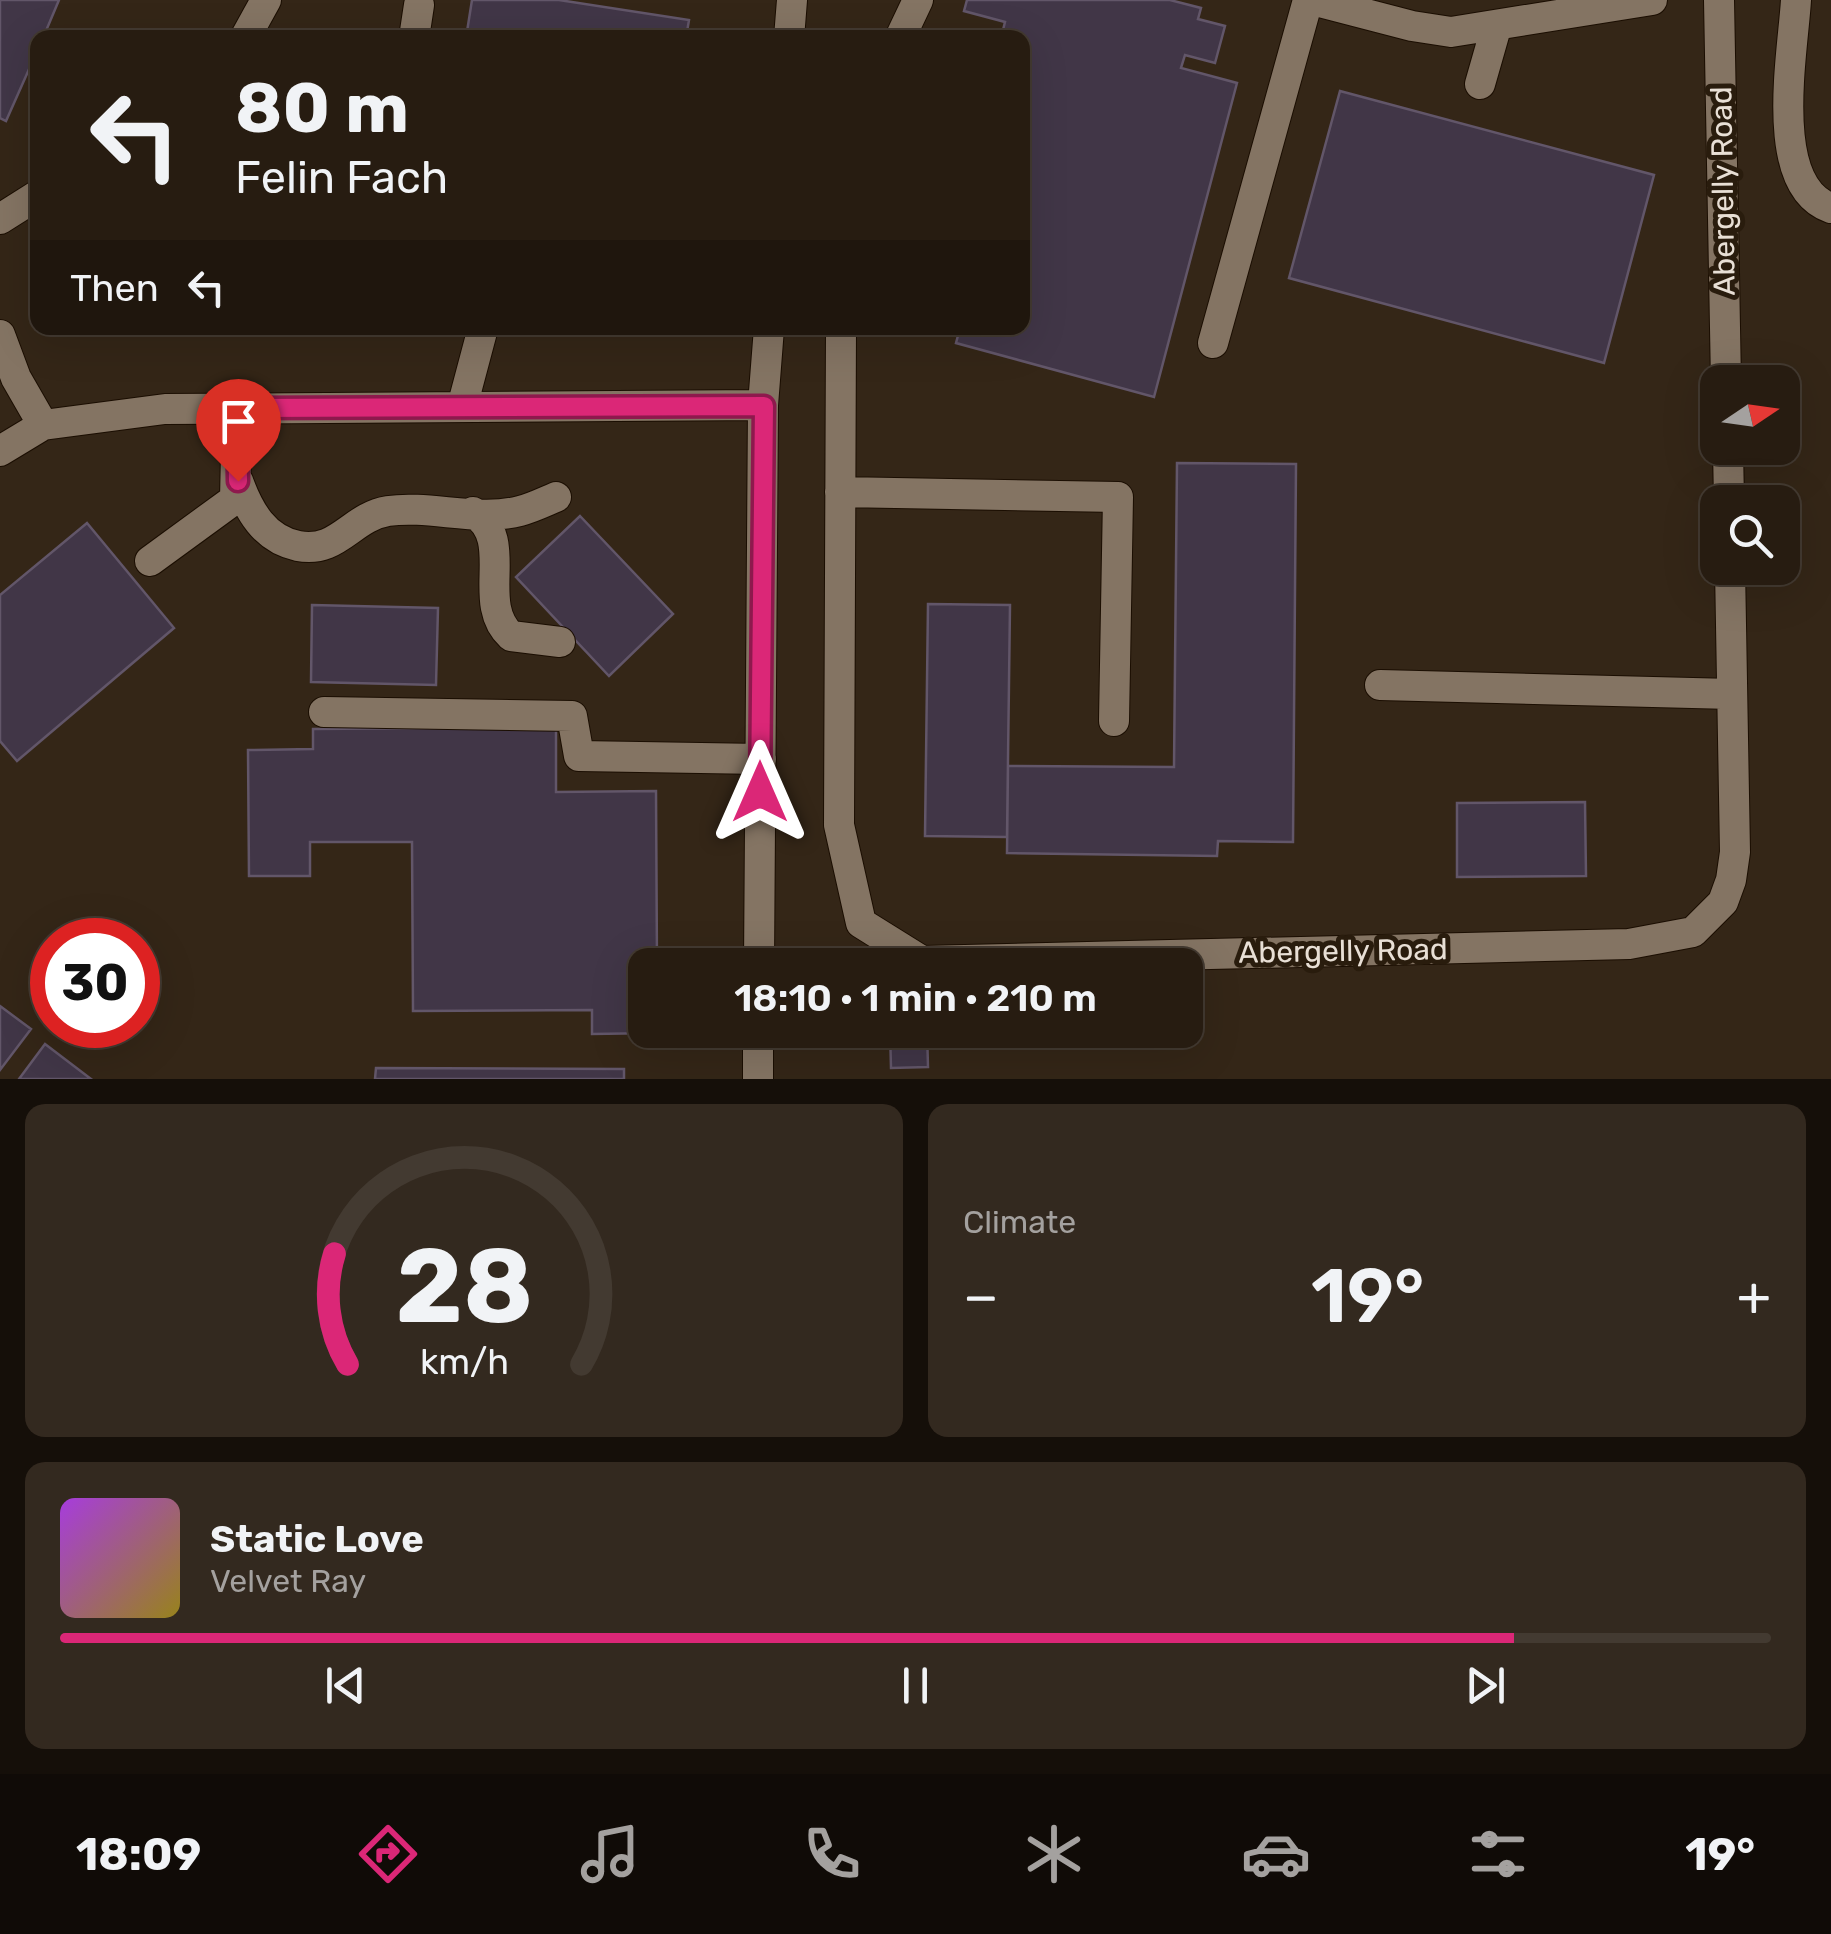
<!DOCTYPE html>
<meta charset="utf-8">
<style>
:root{--surface:#271c11;--page:#33291f;--text:#f1f3f6;--muted:#a4a19f;--line:#433a31;--accent:#db2777}
body{margin:0;font-family:Rubik,sans-serif;background:var(--page);color:var(--text);height:100vh;display:flex;flex-direction:column;font-size:38px;white-space:nowrap}
*{box-sizing:border-box;margin:0}
p{font-size:32px;color:var(--muted)}
.icon{flex:none;width:55px;height:55px;fill:none;stroke:currentColor;stroke-width:2;stroke-linecap:round;stroke-linejoin:round}
.map{position:relative;height:1079px;overflow:hidden}
.sheet{display:flex;flex-direction:column;gap:25px;padding:25px;background:#150f09;flex:1}
.sheet>*{flex:none}
.banner{position:absolute;left:30px;top:30px;width:1000px;height:305px;border-radius:20px;box-shadow:0 10px 40px #0002,0 0 0 2px var(--line);background:#271c11;color:var(--text);overflow:hidden}
.needle{width:65px;rotate:77deg}
.fabs{position:absolute;left:1700px;top:365px;display:grid;gap:20px}
.fabs a{display:grid;place-items:center;width:100px;height:100px;border-radius:20px;background:var(--surface);box-shadow:0 10px 40px #0002,0 0 0 2px var(--line);font-size:50px}
.speed{position:absolute;left:30px;top:918px;display:flex;gap:20px;font-size:50px;font-weight:700;text-align:center}
.speed>*{display:grid;place-content:center;width:130px;height:130px;border-radius:50%;background:var(--surface);box-shadow:0 10px 40px #0002,0 0 0 2px var(--line);line-height:1}
.speed .limit{border:15px solid #d22;background:#fff;color:#111}
.pin{position:absolute;display:grid;place-items:center;width:85px;height:85px;color:#fff;margin:-102px -42px;border-radius:50% 50% 50% 0;rotate:-45deg;box-shadow:0 0 10px #0007}
.pin .icon{rotate:45deg}
.me{position:absolute;width:110px;margin:-55px;rotate:0deg;stroke-linejoin:round;filter:drop-shadow(0 0 8px #0008)}
.turn{display:flex;align-items:center;gap:35px;height:210px;padding:0 40px;font-size:45px}
.turn .icon{width:130px;height:130px;stroke-width:2.5}
.turn b{display:block;font-size:70px;line-height:85px}
.then{display:flex;align-items:center;height:95px;padding:0 40px;background:#0003;gap:20px;font-size:38px}
.big{font-size:75px;font-weight:600;line-height:1.1}
.sheet .widget{flex:1;display:flex;flex-direction:column;justify-content:center;gap:15px;min-width:0;padding:0 35px;border-radius:20px;background:var(--page)}
.sheet .dial{align-items:center;gap:0}
.dial svg{height:260px;overflow:visible;fill:none;stroke:var(--line);stroke-width:7;stroke-linecap:round;text-anchor:middle}
.dial text{fill:var(--text);stroke:none}
.song{display:flex;align-items:center;gap:30px}
.cover{width:120px;height:120px;border-radius:15px;background:linear-gradient(135deg,hsl(280 70% 55%),hsl(50 70% 35%))}
.played{height:10px;border-radius:5px;background:linear-gradient(90deg,var(--accent) 85%,var(--line) 85%)}
.keys{display:flex;justify-content:space-around;direction:ltr}
.heat{display:flex;justify-content:space-between;align-items:center;font-size:55px;direction:ltr}
.sheet .tiles{flex:1;display:grid;gap:25px;grid-template-columns:1fr 1fr}
.widget:last-child{grid-column:span 2}
.trip{position:absolute;left:628px;top:948px;width:575px;height:100px;border-radius:20px;background:var(--surface);box-shadow:0 10px 40px #0002,0 0 0 2px var(--line);font-weight:600;line-height:100px;text-align:center}
.dock{display:flex;height:160px;justify-content:space-around;align-items:center;background:#100b07;color:var(--muted)}
.dock .icon{width:70px;height:70px}
.dock .active{color:var(--accent)}
.dock b{font-size:45px;color:var(--text)}
.map>svg:first-child{display:block}
.building{fill:#413647;stroke:#625669;stroke-width:2.5}
.lines{fill:none;stroke-linecap:round;stroke-linejoin:round}
.minor-casing{stroke:#1b0e02;stroke-width:32}
.minor{stroke:#847463;stroke-width:30}
.route-casing{stroke:#8e194d;stroke-width:25}
.route{stroke:#db2777;stroke-width:18}
.labels{text-anchor:middle;stroke-width:10;stroke-linejoin:round;paint-order:stroke}
.street-label{font-size:30px;fill:#e8dfd5;stroke:#291c0d}
</style>
<div class="map">
<svg width="1831" height="1079" viewBox="0 0 1831 1079">
<rect width="100%" height="100%" fill="#342617"/>
<path class="building" d="M0,0h59l-16,38h-5v11l-32,72 -6,-3z
M472,0h87l130,20 -3,18h-220z
M967,0h203l31,8 -3,11 27,7 -10,37 -30,-8 -4,13 56,15 -83,314 -198,-54 4,-15h62v-290h-21l4,-16 -41,-11z
M1340,91l314,84 -50,188 -315,-85z
M1177,463l119,1 -3,378 -75,-1 -1,15 -210,-3 1,-87 166,1z
M580,516l93,98 -64,62 -93,-99z
M87,523l87,105 -157,133 -17,-20v-146z
M928,604l82,1 -3,232 -82,-1z
M312,605l126,3 -2,77 -125,-3z
M556,727v65l100,-1 1,174h-12v65l13,3 -66,1v-24l-179,1 -1,-169h-102v34h-61l-1,-126 65,-1v-20z
M1585,802l1,74 -129,1v-74z
M0,1006l31,23 -31,41z
M890,1030h37l1,37 -37,1z
M45,1044l46,35h-72z
M376,1068l248,1v10h-249z"/>
<g class="lines">
<g class="minor-casing">
<path id="minor" d="M1312,0l100,26 39,6 201,-32
M1719,0l7,382
M1796,0c-3,53 -29,186 35,208
M245,38l21,-38
M414,38l5,-33
M789,38l3,-38
M900,38l18,-38
M1480,84l16,-56
M0,219l38,-24
M841,328l-2,497 22,98 61,38 707,-17 64,-12 30,-30 8,-22 4,-28 -5,-284
M0,335l16,43 27,47
M1213,343l95,-343
M462,407l21,-79
M1728,448l1,54
M0,451l43,-26 122,-16 598,-4
M238,481c11,30 26,58 60,65 40,8 53,-29 90,-35 42,-6 90,11 132,0 12,-3 24,-9 36,-14
M840,492l278,5 -4,224
M473,512c44,28 1,90 38,124l49,6
M150,561l85,-62 2,-91
M1380,685l352,9
M324,712l248,4 7,40 182,3
M759,965l4,-560 6,-77
M758,1079v-49"/>
</g>
<use href="#minor" class="minor"/>
</g>
<g class="lines">
<g class="route-casing">
<path id="route" d="M238,481l-1,-73 527,-2 -4,386"/>
</g>
<use href="#route" class="route"/>
</g>
<g class="labels">
<g class="street-label">
<text transform="translate(1723 191) rotate(-91)" y="10">Abergelly Road</text>
<text transform="translate(1343 951) rotate(-1)" y="10">Abergelly Road</text>
</g>
</g>
</svg>
<div class="fabs">
<a><svg class="needle" viewBox="-14 -14 28 28"><path d="M0-13l5 13h-10z" fill="#e53935"/><path d="M0 13l5-13h-10z" fill="#a4a19f"/></svg></a>
<a><svg class="icon" aria-label="search" viewBox="0 0 24 24"><circle cx="10" cy="10" r="6"/><path d="M15 15l6 6"/></svg></a>
</div>
<div class="speed"><div class="limit">30</div></div>
<div class="pin" style="left:238px;top:481px;background:#d93025"><svg class="icon" aria-label="arrive" viewBox="0 0 24 24"><path d="M6 21V4h12l-3 4 3 4H6"/></svg></div>
<svg class="me" style="left:760px;top:792px" viewBox="-20 -20 40 40"><path d="M0-17L14 15 0 8-14 15z" fill="#db2777" stroke="#fff" stroke-width="4"/></svg>
<div class="trip">18:10 · 1 min · 210 m</div>
<div class="banner">
<div class="turn"><svg class="icon" aria-label="left" viewBox="0 0 24 24"><path d="M17 20v-9H6M10 6l-5 5 5 5"/></svg><div><b>80 m</b>Felin Fach</div></div>
<div class="then">Then<svg class="icon" aria-label="left" viewBox="0 0 24 24"><path d="M17 20v-9H6M10 6l-5 5 5 5"/></svg></div>
</div>
</div>
<section class="sheet">
<div class="tiles">
<div class="widget dial"><svg viewBox="0 0 100 80">
<path d="M14 69A42 42 0 1 1 86 69"/>
<path d="M14 69A42 42 0 0 1 10 35" stroke="#db2777"/>
<text x="50" y="56" font-size="32" font-weight="700">28</text>
<text x="50" y="72" font-size="11">km/h</text>
</svg></div>
<div class="widget"><p>Climate</p>
<div class="heat"><a>−</a><b class="big">19°</b><a>+</a></div>
</div>
<div class="widget">
<div class="song"><i class="cover"></i><div><b>Static Love</b><p>Velvet Ray</p></div></div>
<div class="played"></div>
<div class="keys"><svg class="icon" aria-label="previous" viewBox="0 0 24 24"><path d="M18 5L8 12l10 7zM5 5v14"/></svg><svg class="icon" aria-label="pause" viewBox="0 0 24 24"><path d="M8 5v14M16 5v14"/></svg><svg class="icon" aria-label="next" viewBox="0 0 24 24"><path d="M6 5l10 7-10 7zM19 5v14"/></svg></div>
</div>
</div>
</section>
<nav class="dock">
<b>18:09</b>
<svg class="icon active" aria-label="directions" viewBox="0 0 24 24"><path d="M12 3l9 9-9 9-9-9zM9 14v-3h6M13 9l2 2-2 2"/></svg>
<svg class="icon" aria-label="music" viewBox="0 0 24 24"><path d="M9 18V5l10-2v13"/><circle cx="6" cy="18" r="3"/><circle cx="16" cy="16" r="3"/></svg>
<svg class="icon" aria-label="phone" viewBox="0 0 24 24"><path d="M5 4h4l2 5-3 2q2 4 5 5l2-3 5 2v4C11 20 4 13 5 4z"/></svg>
<svg class="icon" aria-label="climate" viewBox="0 0 24 24"><path d="M12 3v18M4 7l16 10M4 17L20 7"/></svg>
<svg class="icon" aria-label="car" viewBox="0 0 24 24"><path d="M5 17H2v-5l4-1 3-4h7l3 4 3 1v5h-3M9 17h6M6 11h13"/><circle cx="7" cy="17" r="2"/><circle cx="17" cy="17" r="2"/></svg>
<svg class="icon" aria-label="filters" viewBox="0 0 24 24"><path d="M4 7h16M4 17h16"/><circle cx="9" cy="7" r="2"/><circle cx="15" cy="17" r="2"/></svg>
<b>19°</b>
</nav>
